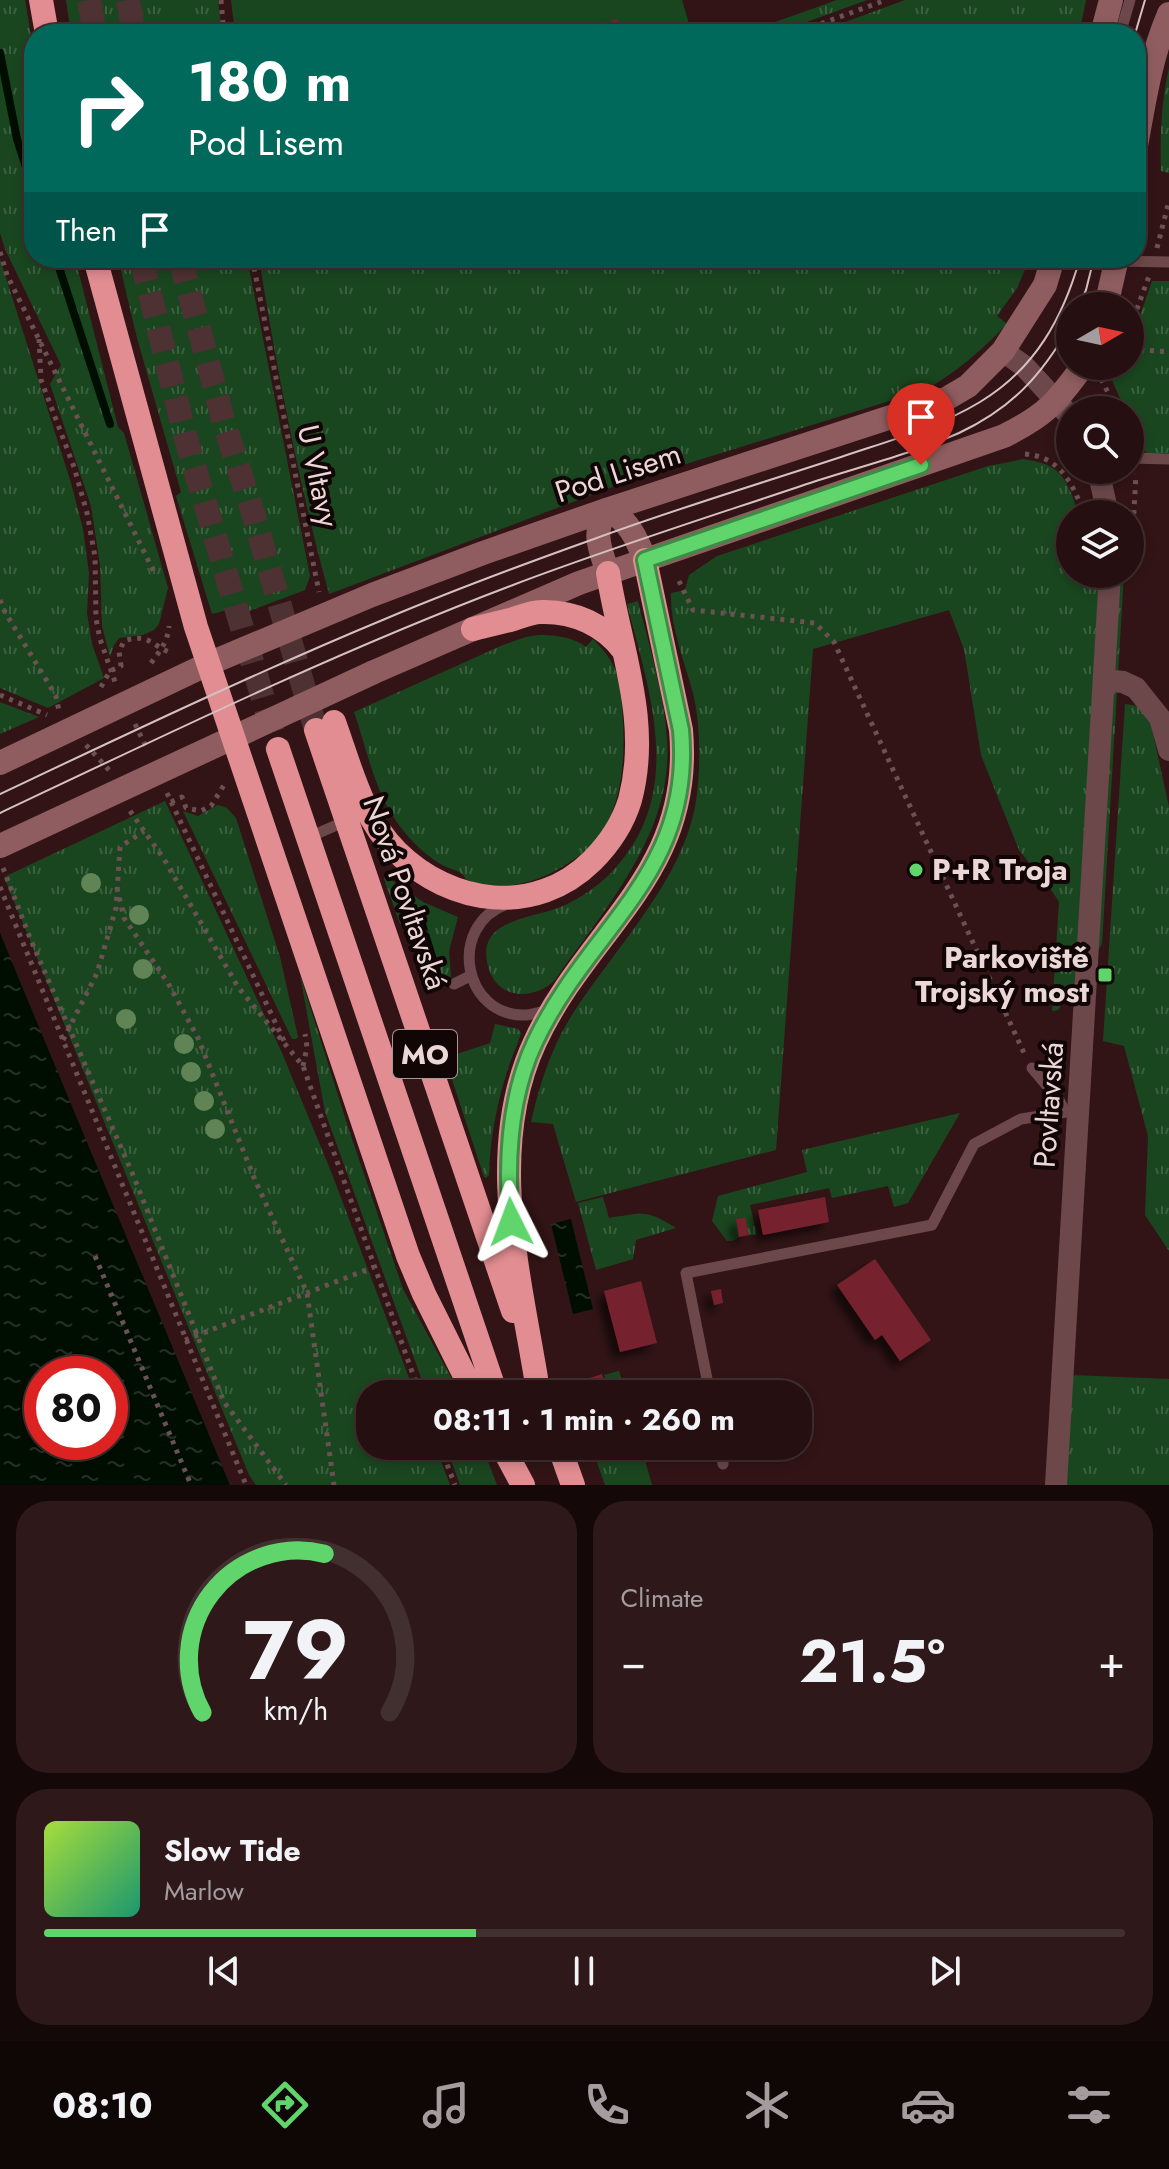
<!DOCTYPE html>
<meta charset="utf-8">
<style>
:root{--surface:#260f10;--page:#2e1819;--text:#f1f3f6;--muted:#a49c9f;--line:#422f30;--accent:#5fd56b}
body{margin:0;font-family:Jost,sans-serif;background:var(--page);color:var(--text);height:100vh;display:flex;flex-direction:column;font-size:30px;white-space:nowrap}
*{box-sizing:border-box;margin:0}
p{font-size:26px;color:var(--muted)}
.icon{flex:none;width:44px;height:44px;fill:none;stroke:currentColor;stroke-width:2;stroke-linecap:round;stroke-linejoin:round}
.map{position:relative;height:1485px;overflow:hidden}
.drawer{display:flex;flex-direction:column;gap:16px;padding:16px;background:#150809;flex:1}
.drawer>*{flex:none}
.banner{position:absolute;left:24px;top:24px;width:1122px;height:244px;border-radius:32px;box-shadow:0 4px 12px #0003,0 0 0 2px var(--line);background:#00695c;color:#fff;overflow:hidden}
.needle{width:52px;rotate:81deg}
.controls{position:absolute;left:1056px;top:292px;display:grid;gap:16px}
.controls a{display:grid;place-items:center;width:88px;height:88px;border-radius:50%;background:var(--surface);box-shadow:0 4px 12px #0003,0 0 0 2px var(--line);font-size:40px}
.speed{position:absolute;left:24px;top:1356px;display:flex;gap:16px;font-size:40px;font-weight:700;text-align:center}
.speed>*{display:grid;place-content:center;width:104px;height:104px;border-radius:50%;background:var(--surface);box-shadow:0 4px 12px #0003,0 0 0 2px var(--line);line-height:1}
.speed .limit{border:12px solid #d22;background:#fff;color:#111}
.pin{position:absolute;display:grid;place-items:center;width:68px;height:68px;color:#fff;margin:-82px -34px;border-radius:50% 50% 50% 0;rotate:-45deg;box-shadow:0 0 8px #0007}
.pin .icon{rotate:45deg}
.me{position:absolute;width:88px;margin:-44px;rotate:357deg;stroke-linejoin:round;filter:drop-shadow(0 0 6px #0008)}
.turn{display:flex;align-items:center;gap:28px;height:168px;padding:0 32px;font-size:36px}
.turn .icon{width:104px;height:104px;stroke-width:2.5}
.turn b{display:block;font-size:56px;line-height:68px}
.then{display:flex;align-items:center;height:76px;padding:0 32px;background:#0003;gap:16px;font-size:30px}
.big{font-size:60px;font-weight:700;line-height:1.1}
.drawer .widget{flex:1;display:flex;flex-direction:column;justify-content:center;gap:12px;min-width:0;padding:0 28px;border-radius:32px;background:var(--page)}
.drawer .dial{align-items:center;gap:0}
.dial svg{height:208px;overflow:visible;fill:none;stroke:var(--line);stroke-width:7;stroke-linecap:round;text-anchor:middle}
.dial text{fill:var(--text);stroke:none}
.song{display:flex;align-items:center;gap:24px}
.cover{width:96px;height:96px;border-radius:12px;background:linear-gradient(135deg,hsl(80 70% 55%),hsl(160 70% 35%))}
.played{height:8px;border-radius:4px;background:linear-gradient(90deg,var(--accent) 40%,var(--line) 40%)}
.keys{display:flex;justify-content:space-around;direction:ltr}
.heat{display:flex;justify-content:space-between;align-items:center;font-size:44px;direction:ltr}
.drawer .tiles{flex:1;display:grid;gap:16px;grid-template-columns:1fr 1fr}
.widget:last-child{grid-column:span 2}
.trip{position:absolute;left:356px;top:1380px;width:456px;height:80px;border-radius:32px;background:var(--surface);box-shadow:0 4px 12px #0003,0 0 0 2px var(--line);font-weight:700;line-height:80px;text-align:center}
.menu{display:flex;height:128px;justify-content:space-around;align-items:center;background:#0f0606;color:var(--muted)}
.menu .icon{width:56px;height:56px}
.menu .current{color:var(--accent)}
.menu b{font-size:36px;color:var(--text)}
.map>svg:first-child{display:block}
.grass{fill:url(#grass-tufts)}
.park{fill:#1a461f}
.water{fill:url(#water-ripples);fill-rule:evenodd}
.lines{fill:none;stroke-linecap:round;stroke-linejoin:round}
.stream{stroke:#000e01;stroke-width:8}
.building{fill:#75242e;filter:url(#shadow)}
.highway-tunnel{stroke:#4e3133;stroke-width:24;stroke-dasharray:24 12;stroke-linecap:butt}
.path{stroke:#6c5152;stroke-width:5;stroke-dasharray:4 6;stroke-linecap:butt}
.lane{stroke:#6c484a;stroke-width:11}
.street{stroke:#6c484a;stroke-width:22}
.secondary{stroke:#8f5d5f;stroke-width:24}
.highway{stroke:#e28d91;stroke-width:24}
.tram{stroke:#d6c0c0;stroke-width:2}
.tree{fill:#618457}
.route-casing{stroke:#3e8a46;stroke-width:20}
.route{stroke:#5fd56b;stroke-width:14}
.poi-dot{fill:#5fd56b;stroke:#110506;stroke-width:3}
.labels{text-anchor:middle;stroke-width:8;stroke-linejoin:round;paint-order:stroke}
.shield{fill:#110506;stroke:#aa9898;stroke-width:2}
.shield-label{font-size:28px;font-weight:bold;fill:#ecd7d7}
.street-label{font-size:30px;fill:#ecd7d7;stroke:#110506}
.poi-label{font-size:30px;font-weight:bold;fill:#ecd7d7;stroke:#110506;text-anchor:start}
</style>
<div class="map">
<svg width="1169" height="1485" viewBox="0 0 1169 1485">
<defs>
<pattern id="grass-tufts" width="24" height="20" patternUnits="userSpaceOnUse" patternTransform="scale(2)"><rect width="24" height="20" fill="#1a461f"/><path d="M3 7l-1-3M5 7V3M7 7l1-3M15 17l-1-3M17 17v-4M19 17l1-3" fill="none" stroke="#3b603f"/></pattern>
<pattern id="water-ripples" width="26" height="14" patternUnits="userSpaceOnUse" patternTransform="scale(2)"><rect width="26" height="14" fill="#000e01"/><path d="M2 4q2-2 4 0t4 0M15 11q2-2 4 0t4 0" fill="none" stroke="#253025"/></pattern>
<filter id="shadow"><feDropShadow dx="-7" dy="7" stdDeviation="4" flood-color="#0009"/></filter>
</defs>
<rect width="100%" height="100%" fill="#321416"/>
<path class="grass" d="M0,0h25l9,54v204h41l43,169 6,6 44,155 -9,36 -5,6 -11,5 -24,3 -5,7 -4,12 -8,-31 -2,-61 -9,-59 -41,-122 11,-19 -56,-116 -5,-16z
M66,0h152l4,34h-151z
M837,0h30l-93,34h-32z
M905,0h181l-7,34h-266z
M1169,68v105l-8,-2c-1,-35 0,-68 8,-103z
M118,258h129l63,318 -5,14 -69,26 -9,-6 -15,4 -36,-118 5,-4 -44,-154z
M259,258h771l-13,30 -20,28 10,8c-25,26 -50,48 -82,66l-310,96 -286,108c-30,-110 -52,-223 -70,-336z
M0,259l71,224 12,46 6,44 -2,40 5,31 12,34 -56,30 -48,-20z
M1152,281h17v172h-23l-16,-34v-9h-5l-16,-37 4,-7h17v-32l11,-21z
M1024,459c8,2 19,3 27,8 15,8 23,31 27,47h-8v60h54l-22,370 -44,66 -6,1 7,-109 -7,-11 -33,-41 -38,-95 -17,-106 -15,-39 -136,39 -37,501 -200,52 -23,-78 -22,-2c8,-35 19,-71 38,-102 41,-67 110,-133 126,-213 6,-32 6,-82 -2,-114 -9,-33 -23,-66 -22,-100l14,-3 4,-15 28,-19 271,-90z
M638,601c11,45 26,92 29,138 7,94 -62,169 -112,241 -22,21 -58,20 -67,-14 -13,-48 46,-47 75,-60 20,-9 40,-23 54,-40 68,-77 32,-175 10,-262z
M539,635c17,0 34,2 47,12l7,-8c10,10 19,21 24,35 3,7 3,16 4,24 5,43 5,105 -24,141 -12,15 -28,24 -44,33 -24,12 -57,20 -83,9 -8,-3 -2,-2 -9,-8 -4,-3 -11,-4 -17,-7 -17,-9 -33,-25 -45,-41 -24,-31 -32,-76 -45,-113l149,-67 23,-8z
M0,702l39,15 -39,17z
M1125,704l13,2 12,14 19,87v444l-24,-36 3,-79 -24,-90 -21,-5z
M165,801l117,252 50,121 83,220h-45v52h65l15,39h-194l-7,-10 -245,-598z
M218,805l9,3 9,10 44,139 18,80 -2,2h-4l-109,-228 15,5z
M385,877h2l36,25 35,15 -9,34 2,26 -8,2 -19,-61 -24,6 -16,-45z
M300,975l49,155 54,159 57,105h-33l-102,-282z
M495,1024l23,5 3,4c-4,14 -11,27 -15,42 -10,32 -16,66 -17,100l-3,3 -2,-1 -39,-119 45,-15z
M960,1113l-52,90 -14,4 -6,-21 -56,12 -3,-10 -79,17 7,30h-8l-5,-18 -8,2 3,18 -6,4h-6l-15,-20 6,-25 89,-24 -5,-22z
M603,1197l6,21c34,-5 37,-9 67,10l-40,12 -3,19 -37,11 -18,-67z
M619,1371l7,23h-16l-6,-19z
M1071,1375l98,4v106h-103z
M446,1446h36l15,39h-37z
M591,1446h50l11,39h-47z"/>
<path class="park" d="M231,0h451l10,34h-457z"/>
<path class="water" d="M424,917l19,62 -13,3 -19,-61z
M0,933l21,51 209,501h-230zM42,1374h68v68h-68z
M571,1219l22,90 -20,5 -22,-90z"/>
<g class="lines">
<path class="stream" d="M0,53l17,86 17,53
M56,258l54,166"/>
</g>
<path class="building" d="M617,19l5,15h-16l-4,-10z
M825,1197l4,25 -66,13 -5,-25z
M745,1217l4,18 -10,2 -3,-18z
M875,1259l56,81 -31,21 -18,-26 -7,5 -38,-55z
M641,1281l16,62 -37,9 -16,-61z
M721,1289l2,14 -9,2 -3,-14z
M602,1374l6,20h-27l-4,-12z"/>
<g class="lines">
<path class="highway-tunnel" d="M89,0l6,34
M128,0l6,34
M141,258l45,181 92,310
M180,258l44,165 29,90 63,217"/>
<path class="path" d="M221,0l3,34
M793,34l93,-34
M1157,248l12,-47
M0,252l7,23 147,297
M252,258l67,334
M1130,328l19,-52
M39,339l2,41 33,87 13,46 8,44 1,62 4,20 15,43
M1130,349l39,3
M1101,379l16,31
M1102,410l10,-7
M1025,454c29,2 43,21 54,47
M1131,564l5,-90
M679,581l14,29 122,13 19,19 190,411
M0,600l5,12 51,84 3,15
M151,663c9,-12 17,-22 18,-37
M101,687l9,-16 11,-5 -2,-14 5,-11c25,-9 28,6 48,12
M0,695l47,20
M135,724l13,27
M86,745l23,25
M167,793l117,248
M171,802l11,-5 4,11 15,3 10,-5 13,-21
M130,811l34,48 74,128 65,79 117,328
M3,868l27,70 103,237 91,227 62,83
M0,887l246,598
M117,888l7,30 44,65 30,55 57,142 52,113 27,192
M63,1040l34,-67 19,-65 4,-61 24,-16
M303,1066l4,-19 -2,-13
M95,1256l96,229
M185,1340l189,-73
M440,1446l15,39"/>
<path class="lane" d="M1120,34l10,-34
M1116,261l53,1
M1130,458l39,1
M307,838l39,-17
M507,904c-60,21 -45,114 20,111 8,-1 17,-4 24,-6
M454,984l16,-8
M1032,1068l27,32 6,12
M710,1394l-24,-121 246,-48 42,-81 47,-25 58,-9
M720,1446l3,18"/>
<path class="street" d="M1003,351l21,15 46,50
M1098,470l10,44
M1105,680l18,2 13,6 24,30 9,32
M1056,1485l54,-911"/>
<path class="secondary" d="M1102,34l9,-34
M1136,146c8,-44 15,-91 33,-132
M1106,306l11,-48
M606,510c22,8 31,29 39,50
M606,510c-14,23 -6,39 2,63
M0,763l208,-99 164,-69 111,-42 123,-43 340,-111 22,-13 35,-35 42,-66 8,-27
M0,846l374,-174 205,-89 425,-147c42,-21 52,-33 79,-70"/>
<path class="highway" d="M41,0l6,34
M95,258l101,369 212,629 16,38 50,100
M473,629c13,-3 25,-6 37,-9 10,-3 21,-8 31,-8 33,-1 64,13 83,39
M334,722c16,44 28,96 63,130 54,53 138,65 195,9 17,-17 31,-38 38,-61 21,-79 -10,-151 -22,-227
M316,730l197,581
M278,749l218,645
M536,1378c-18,-108 -50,-231 -1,-336 53,-115 159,-168 146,-312l-36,-170
M502,1446l21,39
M559,1446l14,39"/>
<path class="tram" d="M1135,34l10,-34
M1079,306l7,-16 8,-32
M0,794c127,-60 255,-121 385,-175 69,-29 139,-55 209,-80 81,-30 165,-55 247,-82 47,-16 96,-29 139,-55 55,-33 83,-84 100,-144
M0,813c169,-80 338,-162 513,-228 100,-38 202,-70 303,-104 47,-15 97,-28 143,-48 53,-25 82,-57 111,-107"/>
</g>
<g class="tree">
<circle cx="91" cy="883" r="10"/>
<circle cx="139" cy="915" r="10"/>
<circle cx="143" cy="969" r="10"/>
<circle cx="126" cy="1019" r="10"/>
<circle cx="184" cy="1044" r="10"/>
<circle cx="191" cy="1072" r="10"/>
<circle cx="204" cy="1101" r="10"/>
<circle cx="215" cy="1129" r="10"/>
</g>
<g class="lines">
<g class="route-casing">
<path id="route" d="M511,1222c-5,-59 -2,-125 24,-180 54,-115 159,-168 146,-312l-36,-170 276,-95"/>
</g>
<use href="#route" class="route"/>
</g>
<g class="poi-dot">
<circle cx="916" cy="870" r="8"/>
<rect x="1097" y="967" width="16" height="16" rx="4"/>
</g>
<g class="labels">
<rect class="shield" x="393" y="1030" width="64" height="48" rx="6"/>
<g class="shield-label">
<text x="425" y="1064">MO</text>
</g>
<g class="street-label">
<text transform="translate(618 473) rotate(-18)" y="10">Pod Lisem</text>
<text transform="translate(318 476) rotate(78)" y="10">U Vltavy</text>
<text transform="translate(405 893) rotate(71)" y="10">Nová Povltavská</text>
<text transform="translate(1049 1105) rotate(-86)" y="10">Povltavská</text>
</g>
<g class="poi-label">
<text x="932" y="880">P+R Troja</text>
<text x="1089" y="968" text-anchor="end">Parkoviště<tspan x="1089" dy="34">Trojský most</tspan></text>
</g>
</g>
</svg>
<div class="controls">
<a><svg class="needle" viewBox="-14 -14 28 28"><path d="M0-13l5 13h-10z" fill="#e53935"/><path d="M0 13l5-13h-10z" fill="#a49c9f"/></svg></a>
<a><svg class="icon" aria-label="search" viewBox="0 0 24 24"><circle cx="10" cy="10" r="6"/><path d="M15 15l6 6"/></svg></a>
<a><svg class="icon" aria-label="layers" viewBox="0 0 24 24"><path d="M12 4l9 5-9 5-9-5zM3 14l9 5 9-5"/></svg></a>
</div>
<div class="speed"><div class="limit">80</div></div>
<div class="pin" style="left:921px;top:465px;background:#d93025"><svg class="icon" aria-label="arrive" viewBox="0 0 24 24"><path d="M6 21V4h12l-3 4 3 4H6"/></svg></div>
<svg class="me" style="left:511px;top:1222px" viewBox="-20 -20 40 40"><path d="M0-17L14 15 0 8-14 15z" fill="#5fd56b" stroke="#fff" stroke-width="4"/></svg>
<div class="trip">08:11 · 1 min · 260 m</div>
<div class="banner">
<div class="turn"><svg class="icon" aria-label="right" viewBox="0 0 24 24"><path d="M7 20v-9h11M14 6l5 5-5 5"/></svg><div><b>180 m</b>Pod Lisem</div></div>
<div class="then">Then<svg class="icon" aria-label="arrive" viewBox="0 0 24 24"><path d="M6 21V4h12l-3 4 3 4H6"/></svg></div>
</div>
</div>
<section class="drawer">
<div class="tiles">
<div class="widget dial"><svg viewBox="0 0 100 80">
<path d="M14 69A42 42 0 1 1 86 69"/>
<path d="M14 69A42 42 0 0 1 61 8" stroke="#5fd56b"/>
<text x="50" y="56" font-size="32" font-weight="700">79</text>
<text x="50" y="72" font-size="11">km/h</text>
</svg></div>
<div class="widget"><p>Climate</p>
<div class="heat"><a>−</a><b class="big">21.5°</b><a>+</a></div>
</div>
<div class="widget">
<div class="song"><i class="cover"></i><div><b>Slow Tide</b><p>Marlow</p></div></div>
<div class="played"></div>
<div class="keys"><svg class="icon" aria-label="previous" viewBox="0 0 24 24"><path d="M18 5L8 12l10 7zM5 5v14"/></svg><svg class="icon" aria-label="pause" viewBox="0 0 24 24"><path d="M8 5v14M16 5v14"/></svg><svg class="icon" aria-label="next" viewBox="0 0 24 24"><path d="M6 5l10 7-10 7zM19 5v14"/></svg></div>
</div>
</div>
</section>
<nav class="menu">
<b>08:10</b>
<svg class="icon current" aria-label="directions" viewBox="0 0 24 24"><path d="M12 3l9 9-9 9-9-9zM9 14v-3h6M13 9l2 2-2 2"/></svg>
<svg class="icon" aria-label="music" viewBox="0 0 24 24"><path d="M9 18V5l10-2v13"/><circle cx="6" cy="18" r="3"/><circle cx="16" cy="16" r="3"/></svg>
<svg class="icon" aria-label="phone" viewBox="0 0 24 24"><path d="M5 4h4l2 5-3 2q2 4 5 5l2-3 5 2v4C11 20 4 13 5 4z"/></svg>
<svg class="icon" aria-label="climate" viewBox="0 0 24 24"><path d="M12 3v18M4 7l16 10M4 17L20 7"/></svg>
<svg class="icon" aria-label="car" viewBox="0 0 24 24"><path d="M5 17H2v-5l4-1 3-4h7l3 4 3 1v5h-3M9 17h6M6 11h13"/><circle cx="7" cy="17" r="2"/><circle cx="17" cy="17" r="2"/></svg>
<svg class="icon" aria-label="filters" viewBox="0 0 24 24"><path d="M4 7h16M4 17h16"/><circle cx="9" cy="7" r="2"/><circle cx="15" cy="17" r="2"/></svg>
</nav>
